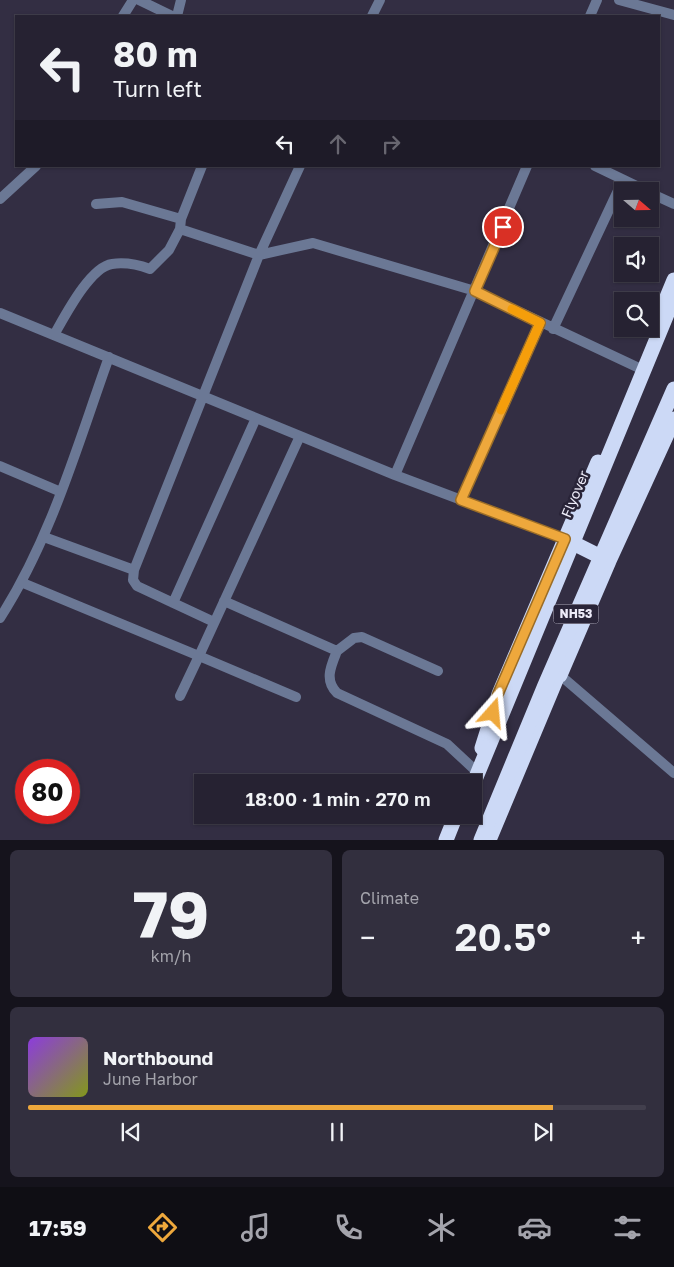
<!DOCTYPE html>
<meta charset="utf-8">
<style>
:root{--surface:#262232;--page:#322f3e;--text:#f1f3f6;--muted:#a4a4ac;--line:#423f4d;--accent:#eea83c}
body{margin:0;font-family:"Golos Text",sans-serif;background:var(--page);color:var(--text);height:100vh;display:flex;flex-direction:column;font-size:19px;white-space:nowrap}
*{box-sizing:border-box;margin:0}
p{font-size:16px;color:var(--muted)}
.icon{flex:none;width:28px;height:28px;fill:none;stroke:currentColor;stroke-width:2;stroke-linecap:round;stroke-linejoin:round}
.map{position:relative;height:840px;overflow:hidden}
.panel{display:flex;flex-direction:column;gap:10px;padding:10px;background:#15131c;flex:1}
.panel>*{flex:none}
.banner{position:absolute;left:15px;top:15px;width:645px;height:152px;border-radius:0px;box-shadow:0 1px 4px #0004,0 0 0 1px var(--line);background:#262232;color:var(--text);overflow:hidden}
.needle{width:32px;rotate:110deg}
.buttons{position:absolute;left:614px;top:182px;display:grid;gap:10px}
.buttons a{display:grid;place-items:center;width:45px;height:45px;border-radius:0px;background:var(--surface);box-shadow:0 1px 4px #0004,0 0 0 1px var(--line);font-size:25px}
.speed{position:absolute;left:15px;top:759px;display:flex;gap:10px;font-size:25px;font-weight:700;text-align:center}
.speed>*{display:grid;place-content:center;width:65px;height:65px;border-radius:50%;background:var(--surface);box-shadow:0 1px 4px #0004,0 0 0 1px var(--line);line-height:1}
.speed .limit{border:8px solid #d22;background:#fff;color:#111}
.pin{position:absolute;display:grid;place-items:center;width:42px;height:42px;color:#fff;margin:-21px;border:2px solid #fff;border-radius:50%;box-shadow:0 1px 5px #0007}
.me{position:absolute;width:55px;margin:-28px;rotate:18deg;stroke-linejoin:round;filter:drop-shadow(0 0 4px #0008)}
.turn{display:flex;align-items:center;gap:18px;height:105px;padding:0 15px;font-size:22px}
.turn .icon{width:65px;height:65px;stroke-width:2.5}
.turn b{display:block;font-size:35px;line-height:42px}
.lanes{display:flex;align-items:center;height:48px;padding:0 15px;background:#0003;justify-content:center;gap:25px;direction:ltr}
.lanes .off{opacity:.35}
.big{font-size:38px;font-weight:600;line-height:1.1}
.panel .widget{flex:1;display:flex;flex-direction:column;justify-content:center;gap:8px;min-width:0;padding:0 18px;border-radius:8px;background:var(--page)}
.panel .dial{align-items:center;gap:0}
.dial b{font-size:65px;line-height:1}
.song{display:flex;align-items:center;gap:15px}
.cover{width:60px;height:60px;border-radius:8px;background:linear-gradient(135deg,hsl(270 70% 55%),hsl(70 70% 35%))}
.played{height:5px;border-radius:2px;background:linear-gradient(90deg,var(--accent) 85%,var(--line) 85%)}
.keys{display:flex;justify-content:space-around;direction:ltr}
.heat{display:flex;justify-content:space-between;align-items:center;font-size:28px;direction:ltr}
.panel .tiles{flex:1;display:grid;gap:10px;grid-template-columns:1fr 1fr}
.widget:last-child{grid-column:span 2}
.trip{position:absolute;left:194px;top:774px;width:288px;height:50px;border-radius:0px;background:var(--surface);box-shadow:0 1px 4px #0004,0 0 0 1px var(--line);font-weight:600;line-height:50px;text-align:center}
.dock{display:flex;height:80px;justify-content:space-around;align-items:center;background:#0f0e14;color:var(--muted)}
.dock .icon{width:35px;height:35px}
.dock .on{color:var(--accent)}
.dock b{font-size:22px;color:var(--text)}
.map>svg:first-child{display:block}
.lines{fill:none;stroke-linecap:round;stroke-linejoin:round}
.street{stroke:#6b7895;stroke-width:10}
.highway{stroke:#ccd9f6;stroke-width:15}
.highway-bridge{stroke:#ccd9f6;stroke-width:15}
.route-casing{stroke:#9b6d27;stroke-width:12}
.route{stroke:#eea83c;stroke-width:9}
.slow{stroke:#f59e0b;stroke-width:9}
.labels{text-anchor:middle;stroke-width:5;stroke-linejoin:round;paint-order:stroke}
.shield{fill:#292438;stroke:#b2afbe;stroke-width:1}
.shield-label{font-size:12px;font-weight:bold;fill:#edebf8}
.street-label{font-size:14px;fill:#edebf8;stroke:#292438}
</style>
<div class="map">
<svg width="674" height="840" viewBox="0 0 674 840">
<rect width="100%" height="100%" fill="#332e43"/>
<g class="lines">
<path class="street" d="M139,0l33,16
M619,0l55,15
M123,16l10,-16
M177,16l4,-16
M372,16l8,-16
M590,16l7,-16
M595,166l52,25
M650,193l24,11
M0,199l36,-33
M96,204l26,-2 59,17
M180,229l79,26 54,-12 162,48 164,77
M0,313l395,162 170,64
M553,329l70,-149
M54,335c11,-19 36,-68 58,-71 13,-2 27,1 38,5l19,-19 11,-21 1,-10 21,-53
M0,466l61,26
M395,475l132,-309
M461,500l79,-177
M44,537l90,33
M23,583l176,73 101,-220
M224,601l113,50c-6,15 -13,29 0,42l110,51 28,26
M173,603l83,-185
M0,618c51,-79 77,-172 109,-261
M214,622l-77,-36 -4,-6 1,-10 125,-315 41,-89
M337,651l17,-13 8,-1 76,34
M560,675l114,98
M180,696l19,-40 97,41"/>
<path class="highway" d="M662,309l12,-29
M565,539l44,22
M482,748l17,-54 99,-232
M446,840l10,-25
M489,840l69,-165h2l49,-114 65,-142"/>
<path class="highway-bridge" d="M472,787l202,-490
M481,840l64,-155 129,-296"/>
</g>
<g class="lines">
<g class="route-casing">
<path id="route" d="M493,713l5,-19 67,-155 -104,-39 79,-177 -65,-32 28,-64"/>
</g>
<use href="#route" class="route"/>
<path class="slow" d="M501,410l39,-87 -28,-14"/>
</g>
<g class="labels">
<rect class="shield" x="553.5" y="604.5" width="45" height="19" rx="4"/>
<g class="shield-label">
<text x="576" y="618">NH53</text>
</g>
<g class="street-label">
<text transform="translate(575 494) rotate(-67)" y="5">Flyover</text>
</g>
</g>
</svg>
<div class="buttons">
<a><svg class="needle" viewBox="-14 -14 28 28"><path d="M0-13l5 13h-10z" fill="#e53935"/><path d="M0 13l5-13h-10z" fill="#a4a4ac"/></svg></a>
<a><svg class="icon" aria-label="sound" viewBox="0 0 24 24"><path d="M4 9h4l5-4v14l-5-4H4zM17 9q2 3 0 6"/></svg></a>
<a><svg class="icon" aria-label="search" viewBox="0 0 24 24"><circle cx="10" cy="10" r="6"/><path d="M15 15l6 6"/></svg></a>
</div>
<div class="speed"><div class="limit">80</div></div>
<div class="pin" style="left:503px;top:227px;background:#d93025"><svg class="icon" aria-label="arrive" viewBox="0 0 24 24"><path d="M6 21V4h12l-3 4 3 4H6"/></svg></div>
<svg class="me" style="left:493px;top:713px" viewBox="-20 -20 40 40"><path d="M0-17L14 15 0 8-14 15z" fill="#eea83c" stroke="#fff" stroke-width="4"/></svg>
<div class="trip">18:00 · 1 min · 270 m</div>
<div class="banner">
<div class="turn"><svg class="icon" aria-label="left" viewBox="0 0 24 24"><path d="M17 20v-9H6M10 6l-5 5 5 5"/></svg><div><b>80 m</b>Turn left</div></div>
<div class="lanes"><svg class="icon" aria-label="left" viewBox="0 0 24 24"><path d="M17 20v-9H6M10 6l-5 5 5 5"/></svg><svg class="icon off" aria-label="ahead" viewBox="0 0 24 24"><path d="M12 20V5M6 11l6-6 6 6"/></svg><svg class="icon off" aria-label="right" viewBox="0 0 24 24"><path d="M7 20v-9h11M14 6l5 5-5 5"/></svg></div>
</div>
</div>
<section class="panel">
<div class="tiles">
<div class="widget dial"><b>79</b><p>km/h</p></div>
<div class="widget"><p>Climate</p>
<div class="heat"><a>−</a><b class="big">20.5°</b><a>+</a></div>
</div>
<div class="widget">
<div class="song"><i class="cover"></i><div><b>Northbound</b><p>June Harbor</p></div></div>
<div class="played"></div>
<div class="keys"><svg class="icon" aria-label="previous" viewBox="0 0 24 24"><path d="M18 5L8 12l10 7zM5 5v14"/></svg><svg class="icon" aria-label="pause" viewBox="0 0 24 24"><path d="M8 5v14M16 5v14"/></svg><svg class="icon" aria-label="next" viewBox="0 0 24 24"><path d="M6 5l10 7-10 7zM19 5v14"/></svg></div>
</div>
</div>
</section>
<nav class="dock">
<b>17:59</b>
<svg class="icon on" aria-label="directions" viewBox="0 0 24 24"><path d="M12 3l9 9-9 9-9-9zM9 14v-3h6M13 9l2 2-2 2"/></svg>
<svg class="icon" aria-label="music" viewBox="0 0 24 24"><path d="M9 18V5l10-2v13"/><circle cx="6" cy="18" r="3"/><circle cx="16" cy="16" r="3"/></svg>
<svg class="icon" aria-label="phone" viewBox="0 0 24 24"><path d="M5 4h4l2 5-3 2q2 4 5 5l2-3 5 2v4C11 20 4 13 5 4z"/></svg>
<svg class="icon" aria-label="climate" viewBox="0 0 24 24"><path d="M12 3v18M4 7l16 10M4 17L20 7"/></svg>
<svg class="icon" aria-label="car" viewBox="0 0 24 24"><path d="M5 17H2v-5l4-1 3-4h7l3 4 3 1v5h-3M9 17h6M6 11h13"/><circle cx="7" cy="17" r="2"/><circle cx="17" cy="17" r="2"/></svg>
<svg class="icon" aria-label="filters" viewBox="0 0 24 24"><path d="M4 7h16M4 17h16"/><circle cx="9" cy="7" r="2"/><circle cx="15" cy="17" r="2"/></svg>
</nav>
